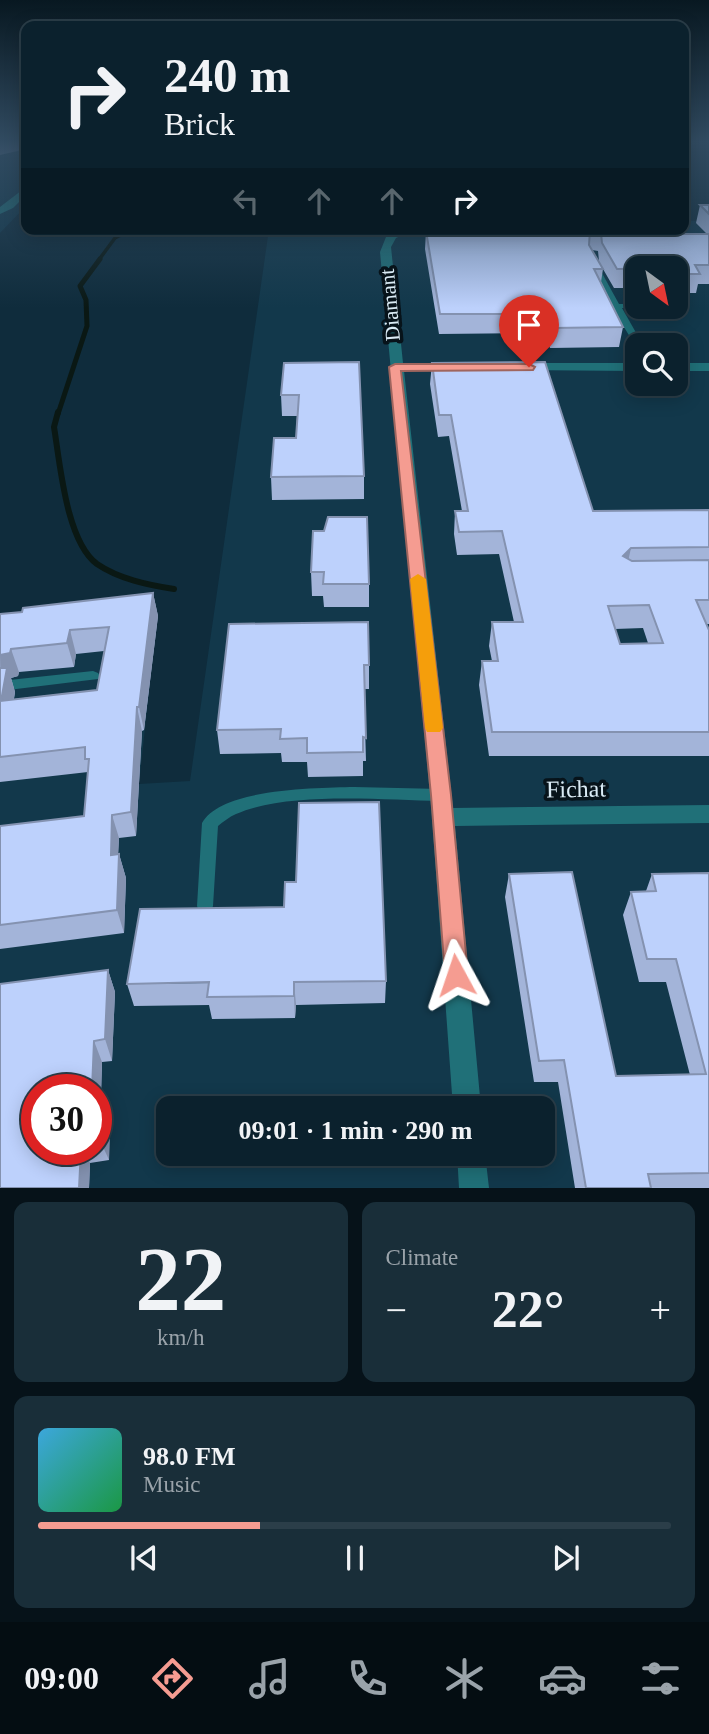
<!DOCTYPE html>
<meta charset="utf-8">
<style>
:root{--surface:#0b212d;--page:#192e39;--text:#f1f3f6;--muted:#9aa3aa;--line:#2b3e49;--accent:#f59c91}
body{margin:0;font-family:Georgia,serif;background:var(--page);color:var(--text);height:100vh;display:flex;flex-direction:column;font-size:26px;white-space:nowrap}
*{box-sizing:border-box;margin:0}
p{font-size:23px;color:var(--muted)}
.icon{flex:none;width:38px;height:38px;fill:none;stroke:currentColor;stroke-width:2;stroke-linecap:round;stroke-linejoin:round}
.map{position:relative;height:1188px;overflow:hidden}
.drawer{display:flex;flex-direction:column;gap:14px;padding:14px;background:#061219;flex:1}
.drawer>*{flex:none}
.top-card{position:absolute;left:21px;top:21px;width:668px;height:214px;border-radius:14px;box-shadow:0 4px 18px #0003,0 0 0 2px var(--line);background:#0b212d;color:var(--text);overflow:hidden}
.needle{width:46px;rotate:147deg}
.controls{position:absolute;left:625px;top:256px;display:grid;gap:14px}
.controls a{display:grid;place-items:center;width:63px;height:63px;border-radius:14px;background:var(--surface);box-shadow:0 4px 18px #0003,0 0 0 2px var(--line);font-size:35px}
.speed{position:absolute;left:21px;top:1074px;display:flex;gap:14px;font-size:35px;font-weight:700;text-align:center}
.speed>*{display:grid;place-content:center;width:91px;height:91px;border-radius:50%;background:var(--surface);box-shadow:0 4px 18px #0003,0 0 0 2px var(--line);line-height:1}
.speed .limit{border:10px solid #d22;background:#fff;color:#111}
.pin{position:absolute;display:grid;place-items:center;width:60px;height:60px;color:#fff;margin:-72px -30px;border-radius:50% 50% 50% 0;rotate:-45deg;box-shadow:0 0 7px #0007}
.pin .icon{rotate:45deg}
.me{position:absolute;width:77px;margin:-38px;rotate:355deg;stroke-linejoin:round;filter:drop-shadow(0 0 5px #0008)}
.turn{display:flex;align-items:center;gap:24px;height:147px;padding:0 28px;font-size:32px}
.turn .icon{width:91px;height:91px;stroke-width:2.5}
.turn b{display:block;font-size:49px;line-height:60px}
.lanes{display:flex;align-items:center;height:66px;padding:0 28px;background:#0003;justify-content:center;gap:35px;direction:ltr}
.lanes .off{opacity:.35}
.big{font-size:52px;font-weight:700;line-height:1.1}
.drawer .tile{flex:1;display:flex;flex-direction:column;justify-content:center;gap:10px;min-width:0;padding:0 24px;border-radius:14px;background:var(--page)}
.drawer .dial{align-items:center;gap:0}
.dial b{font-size:91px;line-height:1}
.song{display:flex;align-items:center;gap:21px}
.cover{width:84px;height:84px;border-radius:10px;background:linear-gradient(135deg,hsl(200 70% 55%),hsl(140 70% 35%))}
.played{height:7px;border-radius:4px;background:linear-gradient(90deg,var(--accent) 35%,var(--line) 35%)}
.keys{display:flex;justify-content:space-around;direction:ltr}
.heat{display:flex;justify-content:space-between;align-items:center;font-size:38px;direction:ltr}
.drawer .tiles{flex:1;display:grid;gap:14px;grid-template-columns:1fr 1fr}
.tile:last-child{grid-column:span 2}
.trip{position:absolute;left:156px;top:1096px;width:399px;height:70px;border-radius:14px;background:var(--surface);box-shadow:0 4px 18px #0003,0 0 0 2px var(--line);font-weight:700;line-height:70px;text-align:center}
.dock{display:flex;height:112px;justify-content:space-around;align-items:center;background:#040d12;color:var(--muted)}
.dock .icon{width:49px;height:49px}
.dock .on{color:var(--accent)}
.dock b{font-size:32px;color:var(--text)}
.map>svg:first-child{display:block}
.built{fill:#12384b;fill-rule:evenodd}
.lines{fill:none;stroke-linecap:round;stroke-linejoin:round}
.stream-far2{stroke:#0a1814;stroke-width:3.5}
.stream-far1{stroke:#0a1814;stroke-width:5}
.stream{stroke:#0a1814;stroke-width:6}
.service{fill:#207078;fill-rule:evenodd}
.minor{fill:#207078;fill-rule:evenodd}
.wall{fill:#a3b4d9;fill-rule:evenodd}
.shaded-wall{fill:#8492b0}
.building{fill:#bdd1fc;stroke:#8492b0;stroke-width:2;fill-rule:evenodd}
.route{fill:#f59c91;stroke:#9f655e;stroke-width:2}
.slow{fill:#f59e0b}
.labels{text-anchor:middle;stroke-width:7;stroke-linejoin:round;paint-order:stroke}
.street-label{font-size:21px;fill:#daebf5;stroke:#07131a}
.near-street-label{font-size:24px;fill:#daebf5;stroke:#07131a}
</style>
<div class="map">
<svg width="709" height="1188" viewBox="0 0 709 1188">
<rect width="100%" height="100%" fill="#0f2c3c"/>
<path class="built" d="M0,141h26v65l-26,27z
M684,221h25v967h-709v-556l157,-16 -18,168 51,-3 79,-552h415zM637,268h39v38h-39zM637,345h39v38h-39zM37,1090h59v60h-59zM168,1108h374v45h-374z"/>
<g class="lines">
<path class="stream-far2" d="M98,261l17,-23 17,-9"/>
<path class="stream-far1" d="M58,414l29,-88 -1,-26 -6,-14 20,-27"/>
<path class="stream" d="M58,412l-4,15c6,36 12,114 43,137 22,15 51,21 77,25"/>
<path class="service" d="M659,229h12l38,11v4z
M591,264h6l22,40h18v2h4l-4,2h-15l21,37h-6v2l-2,-2 -24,-39 -21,-40z
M676,304h8l4,2 -4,2h-11l-1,-2h4z
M93,671l5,2 2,3 -2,3 -98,12v-10z
M354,787l87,2 5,2 3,4 -3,4 -5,2c-58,-1 -153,-10 -205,13 -7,3 -13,8 -18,12l-5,80 -2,5 -6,2 -6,-2 -2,-5 5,-83c19,-35 116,-35 152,-36z"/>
<path class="minor" d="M26,187v8l-13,13 -13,6v-7z
M398,229h17l-19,9 -5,9 12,116h51l6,4 -6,4h-50l49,437 256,-3v18l-254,3 26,282h-28l-21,-291 -52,-565 6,-15z
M524,363h113v8l-118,-1v-6z
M676,363h33v8h-33z
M457,1153h28l4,35h-30z"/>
</g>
<path class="wall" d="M700,205h9v79h-11l-2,9h-20v-25h-39v20h-23l-11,-19 -2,13 22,45 -4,20 -69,1 -5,-15 -106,1 -14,-85 1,-18 84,-2h160l3,5h34l-11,-11zM592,250l6,1 1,10z
M284,363l80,113v23l-92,1 -1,-23 25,-39 1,-22h-15l-1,-21z
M432,363l161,148 116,-1v114h-3l3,6v126h-220l-10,-71 3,-24h10l-3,-15 3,-24h22l-15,-68 -42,1 -3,-21 1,-23h7l-13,-75 -11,1 -8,-53zM643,628l5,15 -28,1 -5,-15z
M313,531l56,53v23h-45l-1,-11h-11l-1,-24z
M153,593l5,23 -14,114 -2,1 -6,105 -17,2 -1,16h1l7,24 -2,55 -124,16v-123l84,-10 4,-44 -88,10v-168l22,-2zM104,651l-7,39 -83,9 1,-7 -4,-14 7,-2 1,-4 55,-5 2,-13z
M229,624l140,41v24h-5l2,72h-3v15l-55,1 -1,-15h-25l-1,-9 -61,1 -3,-24z
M709,873v315h-134l-17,-106h-24l-29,-185 4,-23 107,202 74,-1 -24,-93h-27l-16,-67 8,-23 15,-1 6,-17z
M108,970l7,22 -3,69 -10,1 -1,36h1l8,21 -1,41 -19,3 -1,25h-89zM96,1090v60h-59z
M386,981l-1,22 -89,2 -1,13 -83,1 -3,-14 -75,1 -7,-22z"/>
<path class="shaded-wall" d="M0,141h26v8l-26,6z
M631,548l-5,23 -3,-15z
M153,593l5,23 -14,114 -5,-23z
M70,630l6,24 -2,13 -7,-24z
M11,649l8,23 -1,4 -7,2 4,14 -6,33 -8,-24 -1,-46z
M137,707l5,24 -6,105 -5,-24z
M112,815l7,23 -2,41 -6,-24z
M119,854l7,24 -2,55 -7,-23z
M108,970l7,22 -3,69 -7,-22z
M294,982l2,23 -1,13 -1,-22z
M94,1041l8,21 -2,58 -4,-10v-20h-4z
M102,1098l8,21 -1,41 -9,-20z
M81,1150h3l6,13 -1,25h-10z"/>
<path class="building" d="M700,205h9v9z
M511,229h159l3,5h36v31h-14l5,9h-24v-6l-59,1 -15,-26 -1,-10 -11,-2 -1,14 14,24h-9l29,58 -70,1 -5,-14h-108l-14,-83z
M359,362l5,114 -93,1 3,-39h22l3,-43h-18l3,-32z
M545,362l48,149 116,-1v37l-78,1 -8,8 9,5 77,-1v40h-13l13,30v102h-217l-10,-71h16l-6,-39h31l-21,-91 -43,1 -4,-21h13l-17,-96h-12l-7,-52zM649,605l14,38 -43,1 -12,-38z
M328,517h39l2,67h-46l1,-12h-13l2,-41h11z
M153,593l-14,114h-2l-6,105 -19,3 -1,40 8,-1 -2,56 -117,15v-99l84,-10 5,-57h-4v-12l-85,10v-89h7l-6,33 96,-11 12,-63 -39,3 -3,13 -56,6 -1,4 -10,2v-41l22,-2 1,-4z
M368,622l1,43h-5l2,73 -3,-1v15l-56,1v-15l-27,1 1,-10 -64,1 12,-106z
M379,802l7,179 -92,1v14l-87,1 2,-15 -82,2 13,-75 144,-2 1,-25h11l3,-79z
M572,872l44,204 90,-2 -30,-115h-29l-16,-67 25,-1 -4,-17 57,-1v300l-61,1 3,14h-65l-22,-128 -25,1 -30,-187z
M108,970l-3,69 -11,2 -2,49h-55v60h44l-2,38h-79v-204z
M102,1098l-2,42 -4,1v-42z"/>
<linearGradient id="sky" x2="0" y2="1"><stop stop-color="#081821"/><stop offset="0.46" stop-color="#314b61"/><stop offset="1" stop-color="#314b61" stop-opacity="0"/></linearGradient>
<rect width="709" height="308" fill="url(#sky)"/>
<path class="route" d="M529,364l6,3 -2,3 -132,1 50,424 17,180 -4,8 -8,3 -8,-3 -3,-8 -14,-180 -42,-428 6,-3z"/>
<path class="slow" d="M418,574l8,5 17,149 -3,4h-13l-2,-4 -15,-149z"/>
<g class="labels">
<g class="street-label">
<text transform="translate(390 305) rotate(-95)" y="7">Diamant</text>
</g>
<g class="near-street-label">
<text transform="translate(576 789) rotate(-1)" y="8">Fichat</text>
</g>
</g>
</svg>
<div class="controls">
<a><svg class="needle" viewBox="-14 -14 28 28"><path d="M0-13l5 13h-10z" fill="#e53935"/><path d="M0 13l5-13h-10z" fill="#9aa3aa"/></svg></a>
<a><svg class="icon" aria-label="search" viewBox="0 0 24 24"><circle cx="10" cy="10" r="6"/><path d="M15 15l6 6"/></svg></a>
</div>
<div class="speed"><div class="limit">30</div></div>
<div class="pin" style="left:529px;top:367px;background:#d93025"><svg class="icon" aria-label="arrive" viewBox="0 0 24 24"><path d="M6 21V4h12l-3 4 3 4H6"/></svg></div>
<svg class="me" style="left:456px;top:975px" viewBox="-20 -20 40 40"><path d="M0-17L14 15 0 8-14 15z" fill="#f59c91" stroke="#fff" stroke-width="4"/></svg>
<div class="trip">09:01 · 1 min · 290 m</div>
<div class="top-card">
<div class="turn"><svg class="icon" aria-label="right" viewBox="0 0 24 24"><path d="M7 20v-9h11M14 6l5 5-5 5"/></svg><div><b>240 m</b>Brick</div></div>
<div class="lanes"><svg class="icon off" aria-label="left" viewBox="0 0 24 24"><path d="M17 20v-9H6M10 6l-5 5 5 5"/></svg><svg class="icon off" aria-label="ahead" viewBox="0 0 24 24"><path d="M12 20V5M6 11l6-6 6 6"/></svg><svg class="icon off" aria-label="ahead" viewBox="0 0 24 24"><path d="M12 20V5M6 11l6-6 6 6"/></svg><svg class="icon" aria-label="right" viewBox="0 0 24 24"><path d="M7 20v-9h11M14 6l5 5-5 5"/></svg></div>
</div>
</div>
<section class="drawer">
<div class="tiles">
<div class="tile dial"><b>22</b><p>km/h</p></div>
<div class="tile"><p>Climate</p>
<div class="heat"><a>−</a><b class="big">22°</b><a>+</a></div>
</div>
<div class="tile">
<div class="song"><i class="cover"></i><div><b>98.0 FM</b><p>Music</p></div></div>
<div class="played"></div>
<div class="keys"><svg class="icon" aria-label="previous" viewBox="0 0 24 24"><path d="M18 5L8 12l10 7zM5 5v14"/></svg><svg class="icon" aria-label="pause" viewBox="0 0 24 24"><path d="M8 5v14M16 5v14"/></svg><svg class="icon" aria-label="next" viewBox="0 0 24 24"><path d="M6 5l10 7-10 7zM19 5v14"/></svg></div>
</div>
</div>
</section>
<nav class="dock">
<b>09:00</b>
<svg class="icon on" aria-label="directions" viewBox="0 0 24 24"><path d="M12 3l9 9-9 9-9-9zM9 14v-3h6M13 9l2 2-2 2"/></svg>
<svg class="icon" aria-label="music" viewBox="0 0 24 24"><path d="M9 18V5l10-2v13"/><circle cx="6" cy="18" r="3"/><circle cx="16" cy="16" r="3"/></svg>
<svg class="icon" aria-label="phone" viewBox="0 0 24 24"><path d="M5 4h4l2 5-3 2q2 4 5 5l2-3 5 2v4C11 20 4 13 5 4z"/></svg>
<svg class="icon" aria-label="climate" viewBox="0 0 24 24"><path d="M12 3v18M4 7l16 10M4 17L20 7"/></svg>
<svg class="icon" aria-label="car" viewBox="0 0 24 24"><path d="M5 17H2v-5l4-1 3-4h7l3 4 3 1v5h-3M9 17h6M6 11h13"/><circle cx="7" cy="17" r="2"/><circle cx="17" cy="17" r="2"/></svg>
<svg class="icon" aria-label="filters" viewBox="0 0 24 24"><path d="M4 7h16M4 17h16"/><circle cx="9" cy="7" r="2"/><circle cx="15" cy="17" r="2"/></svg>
</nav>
